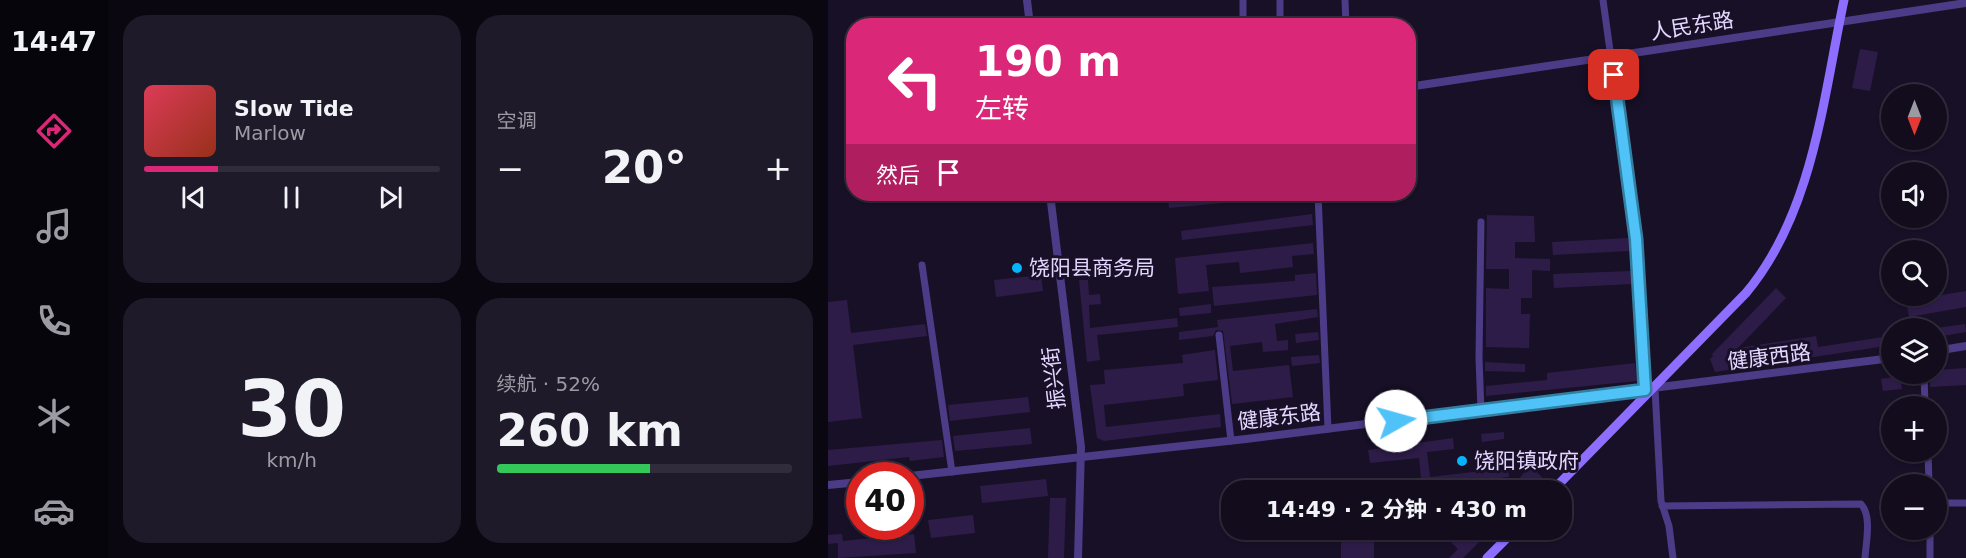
<!DOCTYPE html>
<html lang="zh">
<meta charset="utf-8">
<style>
:root{--surface:#120c1d;--page:#1f1a2a;--text:#f1f3f6;--muted:#9c9ba4;--line:#312c3b;--accent:#db2777}
body{margin:0;font-family:"DejaVu Sans","Noto Sans SC",sans-serif;background:var(--page);color:var(--text);height:100vh;display:flex;flex-direction:column;font-size:22px;white-space:nowrap}
*{box-sizing:border-box;margin:0}
p{font-size:20px;color:var(--muted)}
.icon{flex:none;width:33px;height:33px;fill:none;stroke:currentColor;stroke-width:2;stroke-linecap:round;stroke-linejoin:round}
.map{position:relative;flex:1;overflow:hidden}
.side{display:flex;flex-direction:column;gap:15px;padding:15px;background:#0a0710;width:720px}
.side>*{flex:none}
.top-card{position:absolute;left:18px;top:18px;width:570px;height:183px;border-radius:24px;box-shadow:0 2px 4px #0004,0 0 0 2px var(--line);background:#db2777;color:#fff;overflow:hidden}
.needle{width:39px;rotate:180deg}
.tools{position:absolute;left:1053px;top:84px;display:grid;gap:12px}
.tools a{display:grid;place-items:center;width:66px;height:66px;border-radius:50%;background:var(--surface);box-shadow:0 2px 4px #0004,0 0 0 2px var(--line);font-size:30px}
.speed{position:absolute;left:18px;top:462px;display:flex;gap:12px;font-size:30px;font-weight:700;text-align:center}
.speed>*{display:grid;place-content:center;width:78px;height:78px;border-radius:50%;background:var(--surface);box-shadow:0 2px 4px #0004,0 0 0 2px var(--line);line-height:1}
.speed .limit{border:9px solid #d22;background:#fff;color:#111}
.pin{position:absolute;display:grid;place-items:center;width:51px;height:51px;color:#fff;margin:-26px;border-radius:12px;box-shadow:0 3px 9px #0006}
.me{position:absolute;width:66px;margin:-33px;rotate:83deg;stroke-linejoin:round;filter:drop-shadow(0 0 4px #0008)}
.turn{display:flex;align-items:center;gap:21px;height:126px;padding:0 30px;font-size:27px}
.turn .icon{width:78px;height:78px;stroke-width:2.5}
.turn b{display:block;font-size:42px;line-height:51px}
.then{display:flex;align-items:center;height:57px;padding:0 30px;background:#0003;gap:12px;font-size:22px}
.big{font-size:45px;font-weight:700;line-height:1.1}
.side .tile{flex:1;display:flex;flex-direction:column;justify-content:center;gap:9px;min-width:0;padding:0 21px;border-radius:24px;background:var(--page)}
.side .dial{align-items:center;gap:0}
.dial b{font-size:78px;line-height:1}
.song{display:flex;align-items:center;gap:18px}
.cover{width:72px;height:72px;border-radius:9px;background:linear-gradient(135deg,hsl(350 70% 55%),hsl(10 70% 35%))}
.played{height:6px;border-radius:3px;background:linear-gradient(90deg,var(--accent) 25%,var(--line) 25%)}
.keys{display:flex;justify-content:space-around;direction:ltr}
.heat{display:flex;justify-content:space-between;align-items:center;font-size:33px;direction:ltr}
.charge{height:9px;border-radius:4px;background:linear-gradient(90deg,#34c759 52%,var(--line) 0)}
.side .tiles{flex:1;display:grid;gap:15px;grid-template-columns:repeat(2,1fr)}
.trip{position:absolute;left:393px;top:480px;width:351px;height:60px;border-radius:24px;background:var(--surface);box-shadow:0 2px 4px #0004,0 0 0 2px var(--line);font-weight:700;line-height:60px;text-align:center}
main{display:flex;flex:1;min-height:0}
.tab-bar{display:flex;flex-direction:column;width:108px;justify-content:space-around;align-items:center;background:#07050c;color:var(--muted)}
.tab-bar .icon{width:42px;height:42px}
.tab-bar .active{color:var(--accent)}
.tab-bar b{font-size:27px;color:var(--text)}
.map>svg:first-child{display:block}
.building{fill:#2d1c48}
.lines{fill:none;stroke-linecap:round;stroke-linejoin:round}
.minor{stroke:#4c3b86;stroke-width:7}
.tertiary{stroke:#4c3b86;stroke-width:8}
.secondary{stroke:#8e6efe;stroke-width:9}
.route-casing{stroke:#337fa1;stroke-width:15}
.route{stroke:#4fc3f7;stroke-width:10}
.poi-dot{fill:#04b4fd;stroke:#181027;stroke-width:2}
.labels{text-anchor:middle;stroke-width:6;stroke-linejoin:round;paint-order:stroke}
.street-label{font-size:21px;fill:#e3d7ff;stroke:#181027}
.poi-label{font-size:21px;fill:#e3d7ff;stroke:#181027;text-anchor:start}
</style>
<main>
<nav class="tab-bar">
<b>14:47</b>
<svg class="icon active" aria-label="directions" viewBox="0 0 24 24"><path d="M12 3l9 9-9 9-9-9zM9 14v-3h6M13 9l2 2-2 2"/></svg>
<svg class="icon" aria-label="music" viewBox="0 0 24 24"><path d="M9 18V5l10-2v13"/><circle cx="6" cy="18" r="3"/><circle cx="16" cy="16" r="3"/></svg>
<svg class="icon" aria-label="phone" viewBox="0 0 24 24"><path d="M5 4h4l2 5-3 2q2 4 5 5l2-3 5 2v4C11 20 4 13 5 4z"/></svg>
<svg class="icon" aria-label="climate" viewBox="0 0 24 24"><path d="M12 3v18M4 7l16 10M4 17L20 7"/></svg>
<svg class="icon" aria-label="car" viewBox="0 0 24 24"><path d="M5 17H2v-5l4-1 3-4h7l3 4 3 1v5h-3M9 17h6M6 11h13"/><circle cx="7" cy="17" r="2"/><circle cx="17" cy="17" r="2"/></svg>
</nav>
<section class="side">
<div class="tiles">
<div class="tile">
<div class="song"><i class="cover"></i><div><b>Slow Tide</b><p>Marlow</p></div></div>
<div class="played"></div>
<div class="keys"><svg class="icon" aria-label="previous" viewBox="0 0 24 24"><path d="M18 5L8 12l10 7zM5 5v14"/></svg><svg class="icon" aria-label="pause" viewBox="0 0 24 24"><path d="M8 5v14M16 5v14"/></svg><svg class="icon" aria-label="next" viewBox="0 0 24 24"><path d="M6 5l10 7-10 7zM19 5v14"/></svg></div>
</div>
<div class="tile"><p>空调</p>
<div class="heat"><a>−</a><b class="big">20°</b><a>+</a></div>
</div>
<div class="tile dial"><b>30</b><p>km/h</p></div>
<div class="tile"><p>续航 · 52%</p><b class="big">260 km</b><div class="charge"></div></div>
</div>
</section>
<div class="map">
<svg width="1138" height="558" viewBox="0 0 1138 558">
<rect width="100%" height="100%" fill="#181027"/>
<path class="building" d="M1032,49l18,3 -8,39 -18,-3z
M375,194h61l1,5 -96,9 -1,-11z
M484,214l1,11 -131,15 -1,-9z
M659,215l47,1 1,26h-20v16l35,1v12l-18,-1v28h-11v16h9l-1,34 -43,-1v-59l23,1v-20h-23z
M801,238v13l-76,4 -1,-13z
M485,243l1,11 -22,2 1,11 -53,6 -1,-11 -33,3 3,26 -31,3 -3,-36z
M803,271l1,13 -78,4 -1,-14z
M488,273l1,22 -103,11 -2,-19 83,-6v-6z
M213,275l2,16 -47,6 -2,-17z
M251,280h9l1,15 11,-1 1,10 -12,1 1,23 87,-10 1,9 -81,8 3,25 -13,2z
M948,288l10,10 -48,50 78,-12 2,11 65,-10 -1,-3 10,-2v13l-177,27 -5,-13 3,-3 -1,-2z
M1138,291v16l-57,10 -3,-16z
M19,300l4,33 74,-9 2,12 -74,9 9,73 -34,4v-120z
M383,304v9l-31,3 -1,-8z
M489,309l1,8 -43,7 2,17 11,-1v10l-25,2 -1,-10 -32,4 3,25 56,-6 4,32 -61,7 -9,-73 -7,-1 -3,6 -34,4v-8l39,-5 -1,-7z
M1137,324l1,8 -30,5v-9z
M490,332l1,8 -23,3 -1,-9z
M387,350l3,30 -35,4 1,12 -80,9 2,22 114,-13 1,13 -117,14 -7,-3 -7,-53 15,-1 -1,-14 79,-7 -1,-8z
M491,355l1,8 -28,3 -1,-9z
M657,362l40,2v8l-40,-1z
M807,363l2,18 -151,15v-10l61,-6v-7z
M1138,368v17l-36,2v-13h6v-4z
M1072,376l2,13 -19,2 -2,-12z
M200,397l2,15 -80,9 -2,-16z
M202,428l2,16 -77,7 -2,-15z
M676,432v7l-22,3 -1,-8z
M625,438l1,11 -27,3 3,25 78,-9 1,9 -87,10 -3,-29 -49,5 -2,-13z
M114,440l2,17 -34,4 -1,-4 -81,9v-16z
M702,466l12,11 -12,13h-21z
M218,479l2,17 -66,7 -2,-17z
M222,498h16l-2,60h-16z
M145,515l2,18 -44,5 -3,-18z
M513,530h33v28h-33z
M663,530l-28,28h-14l9,-9 -9,-9v-9z
M14,534l1,7 71,-7 2,19 -78,5v-15l-10,1v-9z"/>
<g class="lines">
<path class="minor" d="M452,0v26
M517,0l1,26
M775,0l33,239 9,152
M415,26v-26
M490,194l10,235
M94,265l30,207
M391,335l12,106
M1096,374l1,32
M827,389l6,112 8,25 4,32
M653,411l-2,-53 2,-136
M1100,452l1,32
M1108,503h30
M834,506l199,-2c11,12 5,38 4,54
M1102,530v28"/>
<path class="tertiary" d="M199,0l3,26
M580,87l558,-84
M222,194l31,253 -3,111
M1108,351l30,-5
M82,476l336,-37 646,-81
M0,485l32,-3"/>
<path class="secondary" d="M725,490l193,-197c67,-80 77,-194 98,-293
M659,558l28,-28"/>
</g>
<g class="lines">
<g class="route-casing">
<path id="route" d="M568,421l249,-31 -9,-151 -22,-164"/>
</g>
<use href="#route" class="route"/>
</g>
<g class="poi-dot">
<circle cx="189" cy="268" r="6"/>
<circle cx="634" cy="461" r="6"/>
</g>
<g class="labels">
<g class="street-label">
<text transform="translate(864 26) rotate(-9)" y="7">人民东路</text>
<text transform="translate(941 357) rotate(-7)" y="7">健康西路</text>
<text transform="translate(226 378) rotate(-97)" y="7">振兴街</text>
<text transform="translate(451 417) rotate(-7)" y="7">健康东路</text>
</g>
<g class="poi-label">
<text x="201" y="275">饶阳县商务局</text>
<text x="646" y="468">饶阳镇政府</text>
</g>
</g>
</svg>
<div class="tools">
<a><svg class="needle" viewBox="-14 -14 28 28"><path d="M0-13l5 13h-10z" fill="#e53935"/><path d="M0 13l5-13h-10z" fill="#9c9ba4"/></svg></a>
<a><svg class="icon" aria-label="sound" viewBox="0 0 24 24"><path d="M4 9h4l5-4v14l-5-4H4zM17 9q2 3 0 6"/></svg></a>
<a><svg class="icon" aria-label="search" viewBox="0 0 24 24"><circle cx="10" cy="10" r="6"/><path d="M15 15l6 6"/></svg></a>
<a><svg class="icon" aria-label="layers" viewBox="0 0 24 24"><path d="M12 4l9 5-9 5-9-5zM3 14l9 5 9-5"/></svg></a>
<a>+</a>
<a>−</a>
</div>
<div class="speed"><div class="limit">40</div></div>
<div class="pin" style="left:786px;top:75px;background:#d93025"><svg class="icon" aria-label="arrive" viewBox="0 0 24 24"><path d="M6 21V4h12l-3 4 3 4H6"/></svg></div>
<svg class="me" style="left:568px;top:421px" viewBox="-20 -20 40 40"><circle r="19" fill="#fff"/><path d="M0-13L10 11 0 6-10 11z" fill="#4fc3f7"/></svg>
<div class="trip">14:49 · 2 分钟 · 430 m</div>
<div class="top-card">
<div class="turn"><svg class="icon" aria-label="left" viewBox="0 0 24 24"><path d="M17 20v-9H6M10 6l-5 5 5 5"/></svg><div><b>190 m</b>左转</div></div>
<div class="then">然后<svg class="icon" aria-label="arrive" viewBox="0 0 24 24"><path d="M6 21V4h12l-3 4 3 4H6"/></svg></div>
</div>
</div>
</main>
